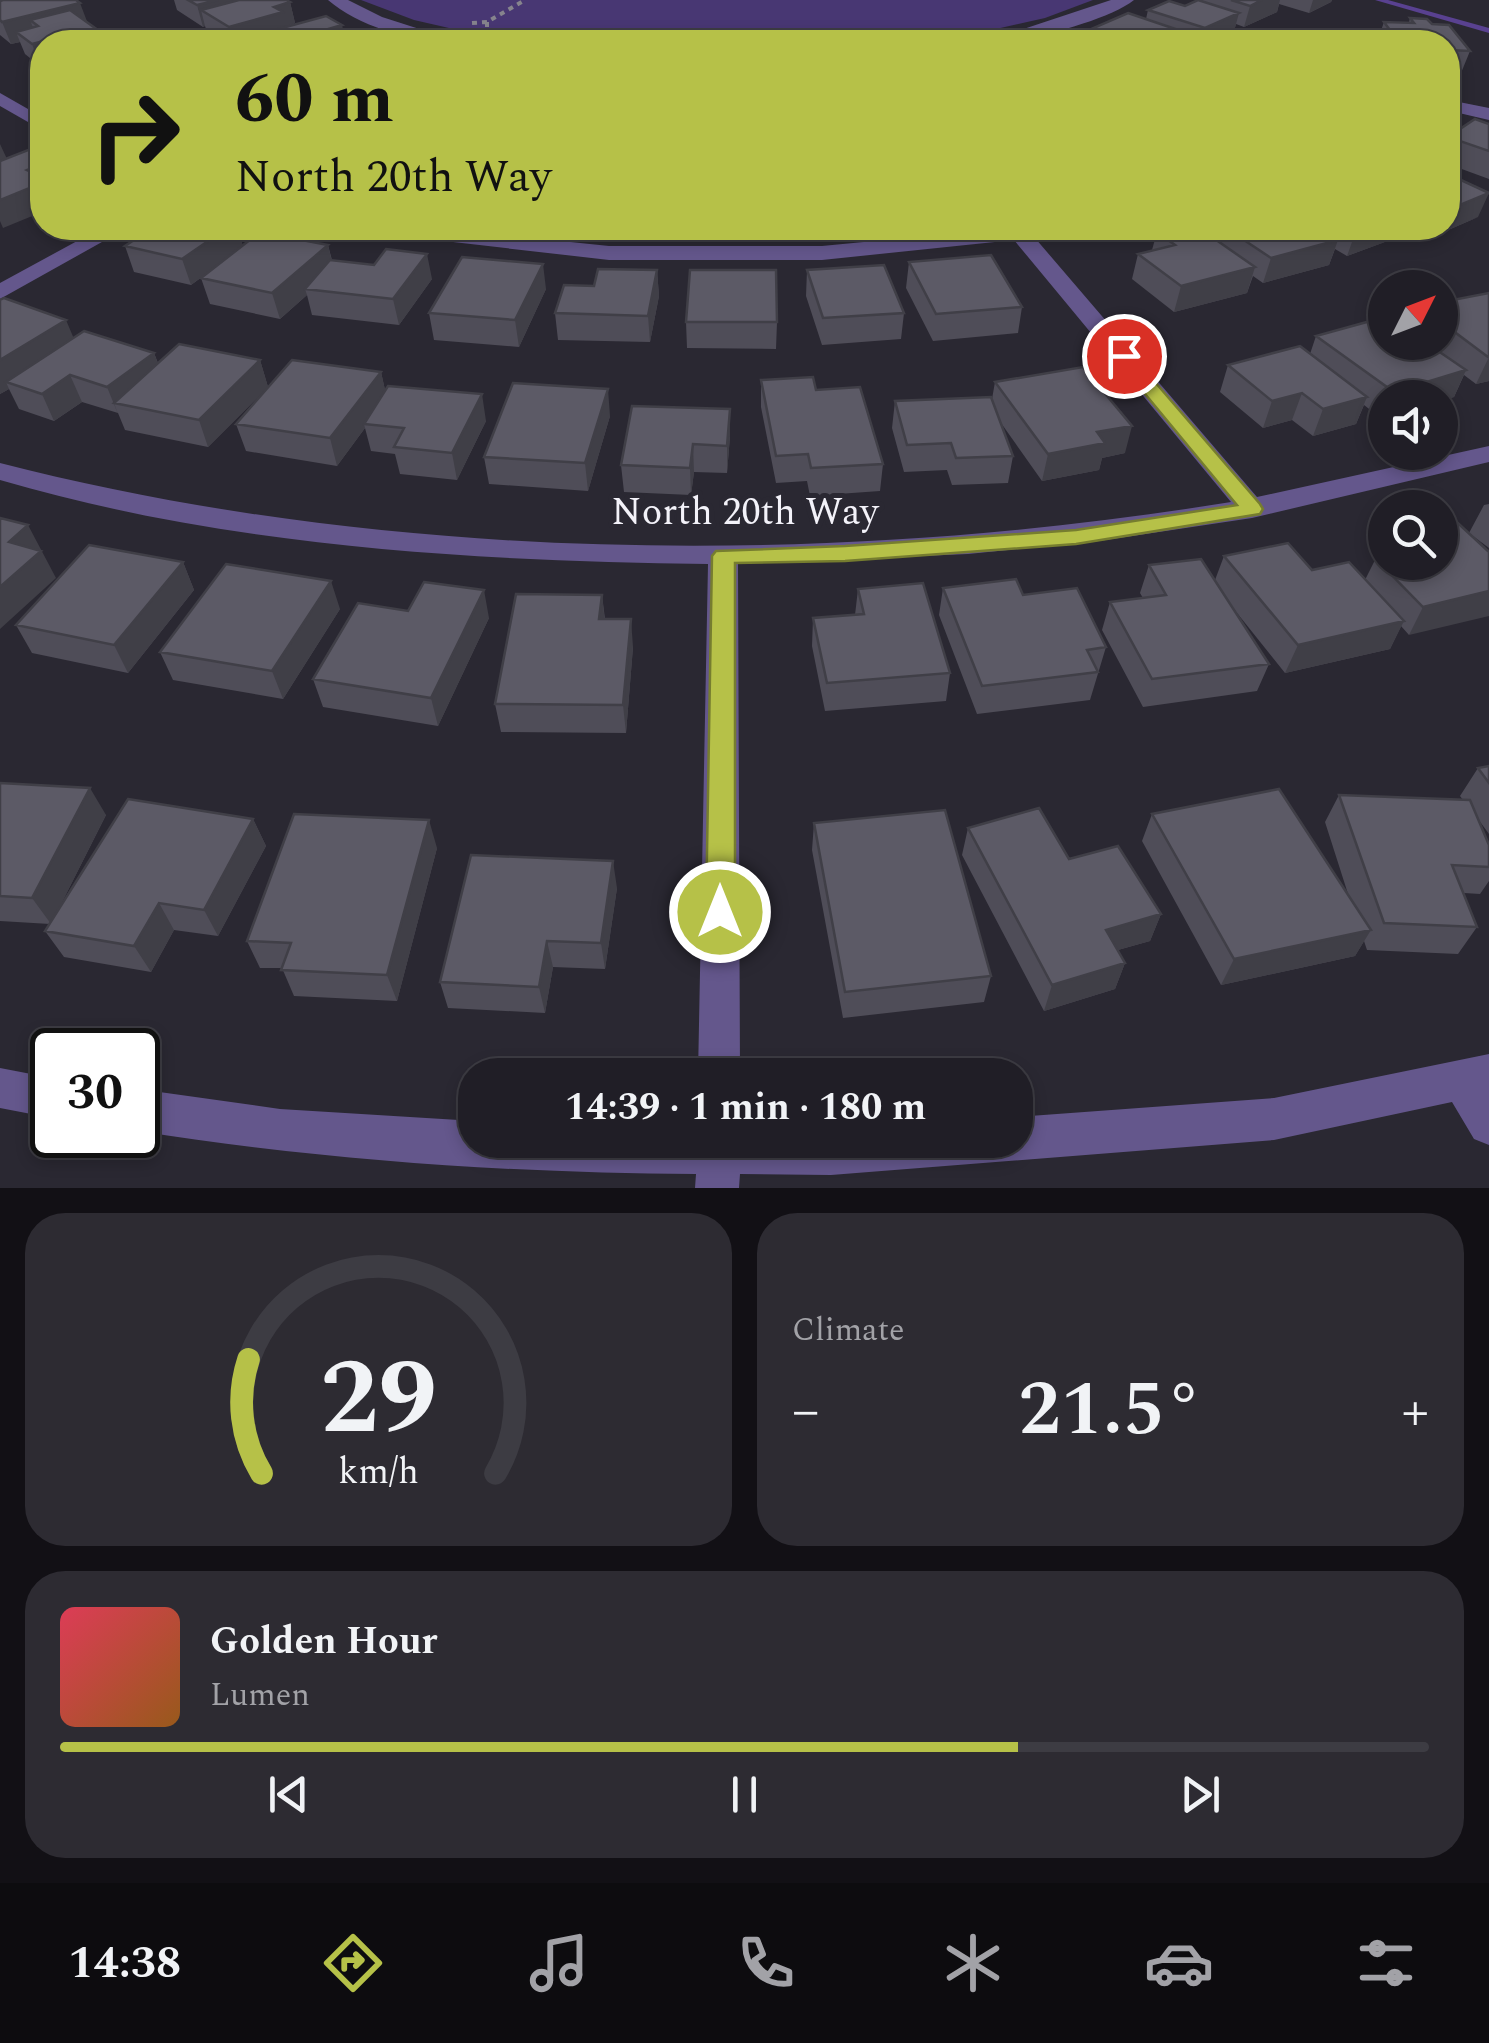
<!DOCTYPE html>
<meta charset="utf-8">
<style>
:root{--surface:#201e26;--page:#2d2b32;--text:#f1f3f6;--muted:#a2a2a7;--line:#3d3c43;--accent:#b6c148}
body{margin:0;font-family:Spectral,serif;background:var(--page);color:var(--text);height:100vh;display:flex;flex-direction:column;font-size:38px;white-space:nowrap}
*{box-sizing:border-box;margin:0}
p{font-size:32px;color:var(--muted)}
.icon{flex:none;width:55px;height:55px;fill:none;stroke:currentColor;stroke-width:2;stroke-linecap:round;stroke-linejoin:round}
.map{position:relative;height:1188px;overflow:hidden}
.drawer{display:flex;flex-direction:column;gap:25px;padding:25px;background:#121015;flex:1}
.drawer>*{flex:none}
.banner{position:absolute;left:30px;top:30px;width:1430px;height:210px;border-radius:40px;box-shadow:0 5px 15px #0003,0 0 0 2px var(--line);background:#b6c148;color:#111;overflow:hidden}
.needle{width:65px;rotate:48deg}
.fabs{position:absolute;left:1368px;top:270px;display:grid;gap:20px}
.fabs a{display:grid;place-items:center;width:90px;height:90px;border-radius:50%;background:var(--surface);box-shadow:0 5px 15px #0003,0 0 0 2px var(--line);font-size:50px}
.speed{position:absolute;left:30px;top:1028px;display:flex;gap:20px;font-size:50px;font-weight:700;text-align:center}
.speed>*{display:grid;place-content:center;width:130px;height:130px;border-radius:50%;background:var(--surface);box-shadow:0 5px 15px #0003,0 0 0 2px var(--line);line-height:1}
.speed .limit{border:5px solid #111;border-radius:15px;background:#fff;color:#111}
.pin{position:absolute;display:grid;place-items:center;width:85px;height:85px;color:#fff;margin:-42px;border:5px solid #fff;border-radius:50%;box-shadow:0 2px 10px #0007}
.me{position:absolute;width:110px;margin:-55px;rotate:0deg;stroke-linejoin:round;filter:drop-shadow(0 0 8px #0008)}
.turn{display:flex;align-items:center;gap:35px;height:210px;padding:0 40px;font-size:45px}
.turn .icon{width:130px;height:130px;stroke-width:2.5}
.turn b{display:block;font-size:70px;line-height:85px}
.big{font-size:75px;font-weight:700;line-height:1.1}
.drawer .tile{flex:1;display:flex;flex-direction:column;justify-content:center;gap:15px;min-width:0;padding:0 35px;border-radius:40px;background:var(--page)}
.drawer .dial{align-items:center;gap:0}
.dial svg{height:260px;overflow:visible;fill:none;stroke:var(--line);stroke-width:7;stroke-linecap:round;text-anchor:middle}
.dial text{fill:var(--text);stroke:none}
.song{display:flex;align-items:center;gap:30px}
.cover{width:120px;height:120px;border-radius:15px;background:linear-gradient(135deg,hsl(350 70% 55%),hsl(30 70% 35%))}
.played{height:10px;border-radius:5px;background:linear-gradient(90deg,var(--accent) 70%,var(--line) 70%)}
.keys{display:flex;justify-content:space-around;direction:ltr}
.heat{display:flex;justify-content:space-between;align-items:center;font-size:55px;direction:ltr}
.drawer .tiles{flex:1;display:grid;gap:25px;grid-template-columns:1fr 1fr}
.tile:last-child{grid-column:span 2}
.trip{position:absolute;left:458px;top:1058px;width:575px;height:100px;border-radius:40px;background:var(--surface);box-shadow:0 5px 15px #0003,0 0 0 2px var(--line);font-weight:700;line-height:100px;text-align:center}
.tabs{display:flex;height:160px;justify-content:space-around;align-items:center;background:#0d0c0f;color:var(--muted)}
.tabs .icon{width:70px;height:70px}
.tabs .active{color:var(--accent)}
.tabs b{font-size:45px;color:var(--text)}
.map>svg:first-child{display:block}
.green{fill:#483773}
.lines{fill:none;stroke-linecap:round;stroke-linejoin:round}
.stream{fill:#594190;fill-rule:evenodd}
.path{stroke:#86848d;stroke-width:4;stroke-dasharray:5 5;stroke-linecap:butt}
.street{fill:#64578c;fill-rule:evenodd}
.wall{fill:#4f4d58}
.shaded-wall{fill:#403f47}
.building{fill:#5c5a66;stroke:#403f47;stroke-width:2.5}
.route{fill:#b6c148;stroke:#767d2f;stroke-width:2.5}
.labels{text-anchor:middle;stroke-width:10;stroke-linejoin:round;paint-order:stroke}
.street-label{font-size:38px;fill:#f3f2f9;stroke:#2a2832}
</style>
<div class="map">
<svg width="1489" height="1188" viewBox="0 0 1489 1188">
<rect width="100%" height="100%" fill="#2a2832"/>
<path class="green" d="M361,0h732l-48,18 -106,24h-429l-96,-22z"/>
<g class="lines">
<path class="stream" d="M1375,0h13l101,28v5z"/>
<path class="path" d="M487,22v13
M472,23l15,-1 38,-22"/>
<path class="street" d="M328,0h20l34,17 78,25c-40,3 -101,-15 -132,-42z
M1111,0h23c-28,22 -115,44 -150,42z
M0,93l42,24v13l-42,-24z
M1459,102l30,6v12l-30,-7 -11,2v-10z
M101,228h26l-127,71v-16z
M373,228h63l173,18h213l187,-18h68l-10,6 -32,4 222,259 232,-51v16l-237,56 -153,23 -131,13 -230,10 2,511h-42l10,-511c-237,-3 -479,-17 -708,-84v-17c393,101 832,104 1231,39l-217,-262 -192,20h-213l-226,-26z
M1489,1054v91l-15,-6 -22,-37 -178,38 -443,35 -91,-1 -1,14h-44l1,-14c-186,-1 -375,-14 -558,-43v-42l142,20 195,12v19h540v-23l259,-19z
M0,1068l52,10v40l-52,-10z"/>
</g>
<path class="wall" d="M0,0l87,22 10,12 30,8h-85v23l-2,1 -15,-12 -5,-12 -9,2 -11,-9z
M174,0h112l4,2 5,21 -8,4 59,15h-72l-1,-4 -16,4h-32l-18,-10 -2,-6 -2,1 -26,-17z
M1202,0h130l-1,2 -22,11 -30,-9 -2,8 -33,15 -8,-3 -3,11 -17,7h-139l12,-2 2,-11 55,-10 2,-9 37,-4 17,-4z
M1410,18l22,6 38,27 -9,22h-13v-31h-71l7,-20h25z
M1489,124v55l-41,-15v-28z
M1478,217l-48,21 -23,-10h41z
M152,228h85l6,18 85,-1 4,15 100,19 -33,46 -87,-10 -5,-20 -27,24 -70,-15 -9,-26 16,-12 -26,19 -57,-13 -9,-26z
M1211,228h194l-4,8 -54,20 -12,-7 -6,16 -66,18 -10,-7 -6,17 -73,19 -42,-33 6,-25 14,-4 5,-18 52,2z
M909,262l113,45 -4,26 -85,8 -27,-53z
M657,270l2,26 -9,46 -92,-2 -3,-27 39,-27z
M807,270l97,43 -3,26 -79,6 -16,-49z
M546,289l-27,58 -85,-7 -5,-27z
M1489,293v88l-13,3 -12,-9 -10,22 -14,4v-3h-55v20l-3,1 -18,-14 -8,19 -43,12 -21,-16 -29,8 -43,-36 8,-27 82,-11 6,-18 69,6h55v-47l13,5z
M0,300l74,38 80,15 4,10 102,-3 8,27 -60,60 -83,-17 -7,-17 -36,-11 -28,19 -35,-12 -10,-20 -9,5z
M686,322h91l-1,27 -89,-1z
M381,372l4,18 101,31 -29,59 -57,-6 -5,-20 -24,-3 -6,-23 -28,38 -91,-15 -10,-27z
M761,380l55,10 67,74 -3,27 -70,5 -3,-15 -31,2 -15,-76z
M995,382l130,71 -23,5 -3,12 -57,11 -41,-58 12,33 -5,27 -56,2 -5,-15 -43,2 -12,-44 3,-27 97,-2z
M730,409v27l-3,37 -33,-1 -3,23 -67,-3 -3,-27z
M610,416l-22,75 -99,-7 -5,-27z
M1489,504v44l-20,-15 15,-28z
M1385,525v37l104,-10 -80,83 -8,-9 -11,23 -105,24 -52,-65 36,56 -12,27 -114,16 -41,-77 8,-28 33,-4 -3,-5 9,-28 66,15 9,-24 141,24 11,-22 -4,-5z
M183,562l11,28 -66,83 -96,-20 -16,-28z
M943,588l80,7 83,52 -16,53 -113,14 -38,-99z
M858,589l92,84 -4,28 -121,10 -13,-65 1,-28 42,-3z
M602,595l3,24 28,28 -7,86 -125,-1 -6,-28z
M340,609l-57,90 -110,-19 -13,-28z
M408,611l81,7 -51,108 -115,-19 -10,-28z
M1489,766v68l-11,-15 11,26v36l-9,13 -16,-1 13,34 -19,27 -91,-4 -3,-9 -9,15 -134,29 -79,-144 10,-27 197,83 -24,-75 14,-27 124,5 -3,-4 18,-28z
M0,783l106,32 -50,99 197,-95 13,27 -48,90 -44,-6 -23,42 -87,-15 -19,-26 5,-7 -50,-3z
M814,823l177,153 -7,26 -141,16 -31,-168z
M968,828l101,31 92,55 -11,27 -32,9 7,13 -10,26 -71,22 -82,-156z
M437,848l-40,153 -103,-5 -12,-28h-22l-13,-27z
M617,888l-12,81 -52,-2 -8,46 -97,-5 -8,-26z"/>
<path class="shaded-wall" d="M218,0h47l-64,10 4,16 -2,1 -6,-22z
M1262,0h18l-3,12 -33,15 6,-21z
M1313,0h19l-1,2 -22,11z
M290,2l5,21 -8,3 1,8 -17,-3 2,7 -16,4h-24l-4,-15 45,-20z
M80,3l8,21 -50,2 -8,-6 7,17 -21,-5 4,10 -9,2 -9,-22z
M1239,13l-6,22 -17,7h-15l4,-14z
M342,25l4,17h-22l4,-13z
M95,28l5,14h-58v10l-1,-1 1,14 -2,1 -8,-22z
M1190,34l-2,8h-17z
M0,144l7,15 -7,3z
M42,164v48l-39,16 -3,-7v-21l27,-30z
M1489,193l-11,24 -48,21 5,-10h13v-18z
M227,228h10l6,18 -52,39 -9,-26z
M1365,228h40l-4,8 -54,20 9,-25z
M1338,240l-9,25 -66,18 8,-25z
M328,245l6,26 -29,18 2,6 -27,24 -8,-26z
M427,254l5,25 -33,46 -6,-26z
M543,264l3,25 -27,58 -4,-27z
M1255,267l-8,26 -73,19 7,-26z
M657,270l2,26 -9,46 -2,-26z
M66,320l11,26 -71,36 3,7 -9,5v-34z
M154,353l10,27 -50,23 4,11 -11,-27z
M1489,357v24l-13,3z
M260,360l8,27 -60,60 -9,-27z
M1466,370l-12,27 -14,4v-3h-49l3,-6z
M381,372l6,27 -23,25 1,4 -28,38 -7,-28z
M70,375l12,27 -28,19 -12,-27z
M608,389l2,27 -22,75 -3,-28z
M1302,393l-10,27 -29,8 9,-27z
M482,394l4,27 -29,59 -5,-27z
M1367,397l-11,27 -43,12 10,-27z
M730,409v27l-3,37v-27z
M1132,426l-7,27 -23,5 -3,12 -57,11 6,-27 49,-22z
M693,444l1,28 -3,23 -1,-27z
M28,525l28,53 -56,51v-42l9,-45z
M183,562l11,28 -66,83 -14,-28z
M331,581l9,28 -57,90 -11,-28z
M484,590l5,28 -51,108 -7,-28z
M1489,591v25l-80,19 14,-28z
M602,595l3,28 -6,-4z
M631,619l2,28 -7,86 -3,-28z
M1404,621l-14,28 -105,24 13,-28z
M90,788l16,27 -55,109 -19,-26z
M253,819l13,27 -48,90 -14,-26z
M429,820l8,28 -40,153 -10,-26z
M613,861l4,27 -12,81 -4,-26z
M159,903l15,27 -23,42 -17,-26z
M1161,914l-11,27 -54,15 10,-26z
M1371,930l-16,26 -134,29 13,-26z
M547,941l6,26 -8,46 -6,-26z
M1125,963l-10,26 -71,22 8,-26z"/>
<path class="building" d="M3,0h73l4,3 -78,19 -2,-2v-19z
M188,0h30l-21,5z
M239,0h47l4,2 -16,5 9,5 -54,15 -28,-17z
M1198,0l41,13 -34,15 -57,-18 21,-9 16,5z
M1231,0h31l-12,6z
M70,10l25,18 -63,16 -16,-12 22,-6 -8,-6z
M1128,13l62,21 -19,8h-41l-39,-13z
M326,16l16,9 -14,4 15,8 -19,5h-33l-20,-11z
M1410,18l17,1 5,5 17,1 21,26 -22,-1v-8h-22l-3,-4 -28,-1 -11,-15 30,1z
M109,30l18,12h-58z
M1336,32l33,10h-55z
M1056,37l11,5h-33z
M1096,38l10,4h-29z
M1475,119l14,5v27l-41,-14z
M28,150l14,7v7l-15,6 15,7v6l-42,17v-39z
M1448,174l41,19 -41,17z
M152,228h75l-45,31 -57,-13z
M1174,228h25l56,39 -74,19 -43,-32 37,-9 -18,-13z
M1226,228h93l19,12 -67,18z
M260,232l68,13 -56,48 -71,-15z
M386,249l41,5 -34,45 -88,-10 25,-29 44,5z
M991,255l31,52 -86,7 -27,-52z
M462,257l81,7 -28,56 -86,-7z
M884,265l20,48 -81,5 -16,-48z
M598,269l59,1 -9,46 -93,-3 9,-28 30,1z
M690,270h86l1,52h-91z
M1489,293v64h-1l-48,-36v-26l5,-1 8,6z
M4,298l62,22 -66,40v-60z
M1385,317v25h40l41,28 -72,22 -78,-56z
M84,331l70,22 -47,34 -37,-12 -28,19 -36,-12z
M179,344l81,16 -61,60 -85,-17z
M1300,346l67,51 -44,12 -21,-16 -30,8 -44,-36z
M292,360l89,12 -51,66 -94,-14z
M1083,367l49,59 -35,6 8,11 -57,11 -53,-72z
M813,377l3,13 44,-3 23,77 -72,4 -3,-14 -32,2 -15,-76z
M513,383l95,6 -23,74 -101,-6z
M388,386l94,8 -30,59 -58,-6 10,-19 -40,-4z
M991,397l22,59 -57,2 -5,-15 -44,2 -12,-44z
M632,406l98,3 -3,37 -34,-2 -3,24 -69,-3z
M1446,512l43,40v39l-66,16 -48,-49 10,-2v6h55v-49z
M0,518l28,7 -19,17 32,9 -41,36z
M1288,543l24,27 37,-8 55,59 -106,24 -74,-89z
M89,545l94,17 -69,83 -98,-20z
M1201,559l68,105 -117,15 -42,-77 56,-7 -17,-30z
M226,564l105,17 -59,90 -112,-19z
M1016,579l7,16 54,-7 29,59 -19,3 11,22 -116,14 -39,-98z
M424,582l60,8 -53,108 -118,-19 45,-76 50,8z
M923,583l27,90 -123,10 -14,-65 51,-4 -6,-25z
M516,594l86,1 -3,24h32l-8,86 -128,-1z
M1489,766v17l-11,-15z
M0,783l90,5 -58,110 -32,-2z
M1279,789l92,141 -137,29 -82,-145z
M1339,795l131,5 19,45v22l-37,-2 25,62 -93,-4z
M128,799l125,20 -49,91 -45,-7 -25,43 -89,-15z
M1039,808l30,51 49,-13 43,68 -55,16 19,33 -73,22 -84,-157z
M945,810l46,166 -146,16 -31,-169z
M294,814l135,6 -42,155 -106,-5 10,-27 -44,-2z
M471,855l142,6 -12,82 -54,-2 -8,46 -99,-5z"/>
<path class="route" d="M1124,351l6,2 130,151 3,5 -3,5 -184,30 -231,17 -110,2v349l-5,9 -10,4 -10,-4 -4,-9 6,-356 4,-5 129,-5 231,-16 161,-25 -120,-145 -2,-4z"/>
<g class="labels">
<g class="street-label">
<text x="745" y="524">North 20th Way</text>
</g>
</g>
</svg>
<div class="fabs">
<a><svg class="needle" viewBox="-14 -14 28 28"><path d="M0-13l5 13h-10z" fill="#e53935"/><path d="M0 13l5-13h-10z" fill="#a2a2a7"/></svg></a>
<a><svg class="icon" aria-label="sound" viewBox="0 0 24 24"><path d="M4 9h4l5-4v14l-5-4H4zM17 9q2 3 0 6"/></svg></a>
<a><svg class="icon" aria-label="search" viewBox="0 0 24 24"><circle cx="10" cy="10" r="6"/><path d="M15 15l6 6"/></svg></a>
</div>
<div class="speed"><div class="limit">30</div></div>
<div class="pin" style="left:1124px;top:356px;background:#d93025"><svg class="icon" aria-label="arrive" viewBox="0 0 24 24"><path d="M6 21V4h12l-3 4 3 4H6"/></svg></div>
<svg class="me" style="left:720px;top:912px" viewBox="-20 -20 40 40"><circle r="17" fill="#b6c148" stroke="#fff" stroke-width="3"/><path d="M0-11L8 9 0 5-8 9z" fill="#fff"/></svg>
<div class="trip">14:39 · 1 min · 180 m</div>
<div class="banner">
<div class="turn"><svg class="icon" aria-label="right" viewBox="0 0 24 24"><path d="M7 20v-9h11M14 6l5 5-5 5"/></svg><div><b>60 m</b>North 20th Way</div></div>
</div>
</div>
<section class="drawer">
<div class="tiles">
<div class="tile dial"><svg viewBox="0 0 100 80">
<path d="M14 69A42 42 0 1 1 86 69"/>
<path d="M14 69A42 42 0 0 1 10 34" stroke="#b6c148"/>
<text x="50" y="56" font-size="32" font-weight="700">29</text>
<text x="50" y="72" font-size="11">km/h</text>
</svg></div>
<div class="tile"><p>Climate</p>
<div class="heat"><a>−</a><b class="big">21.5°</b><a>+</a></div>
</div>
<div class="tile">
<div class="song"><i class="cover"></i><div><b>Golden Hour</b><p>Lumen</p></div></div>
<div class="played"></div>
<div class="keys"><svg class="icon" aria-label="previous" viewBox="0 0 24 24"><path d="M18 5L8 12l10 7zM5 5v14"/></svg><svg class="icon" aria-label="pause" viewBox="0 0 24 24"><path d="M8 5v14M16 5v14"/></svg><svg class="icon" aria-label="next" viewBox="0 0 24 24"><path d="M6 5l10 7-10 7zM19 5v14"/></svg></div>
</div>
</div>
</section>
<nav class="tabs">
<b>14:38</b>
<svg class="icon active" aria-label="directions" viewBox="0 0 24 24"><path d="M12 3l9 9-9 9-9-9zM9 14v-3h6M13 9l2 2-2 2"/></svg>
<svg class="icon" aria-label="music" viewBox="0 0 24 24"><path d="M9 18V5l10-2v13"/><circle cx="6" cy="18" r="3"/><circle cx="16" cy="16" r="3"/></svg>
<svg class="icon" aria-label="phone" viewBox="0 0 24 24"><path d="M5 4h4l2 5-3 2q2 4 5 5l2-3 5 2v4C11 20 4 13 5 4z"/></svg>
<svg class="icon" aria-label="climate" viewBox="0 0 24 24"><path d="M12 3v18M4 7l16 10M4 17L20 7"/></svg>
<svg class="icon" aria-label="car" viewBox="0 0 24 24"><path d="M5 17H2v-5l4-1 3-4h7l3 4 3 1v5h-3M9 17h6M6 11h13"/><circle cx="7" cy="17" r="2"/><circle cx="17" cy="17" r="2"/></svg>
<svg class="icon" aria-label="filters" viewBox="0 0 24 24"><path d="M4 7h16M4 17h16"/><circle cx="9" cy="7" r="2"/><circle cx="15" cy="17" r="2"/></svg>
</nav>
